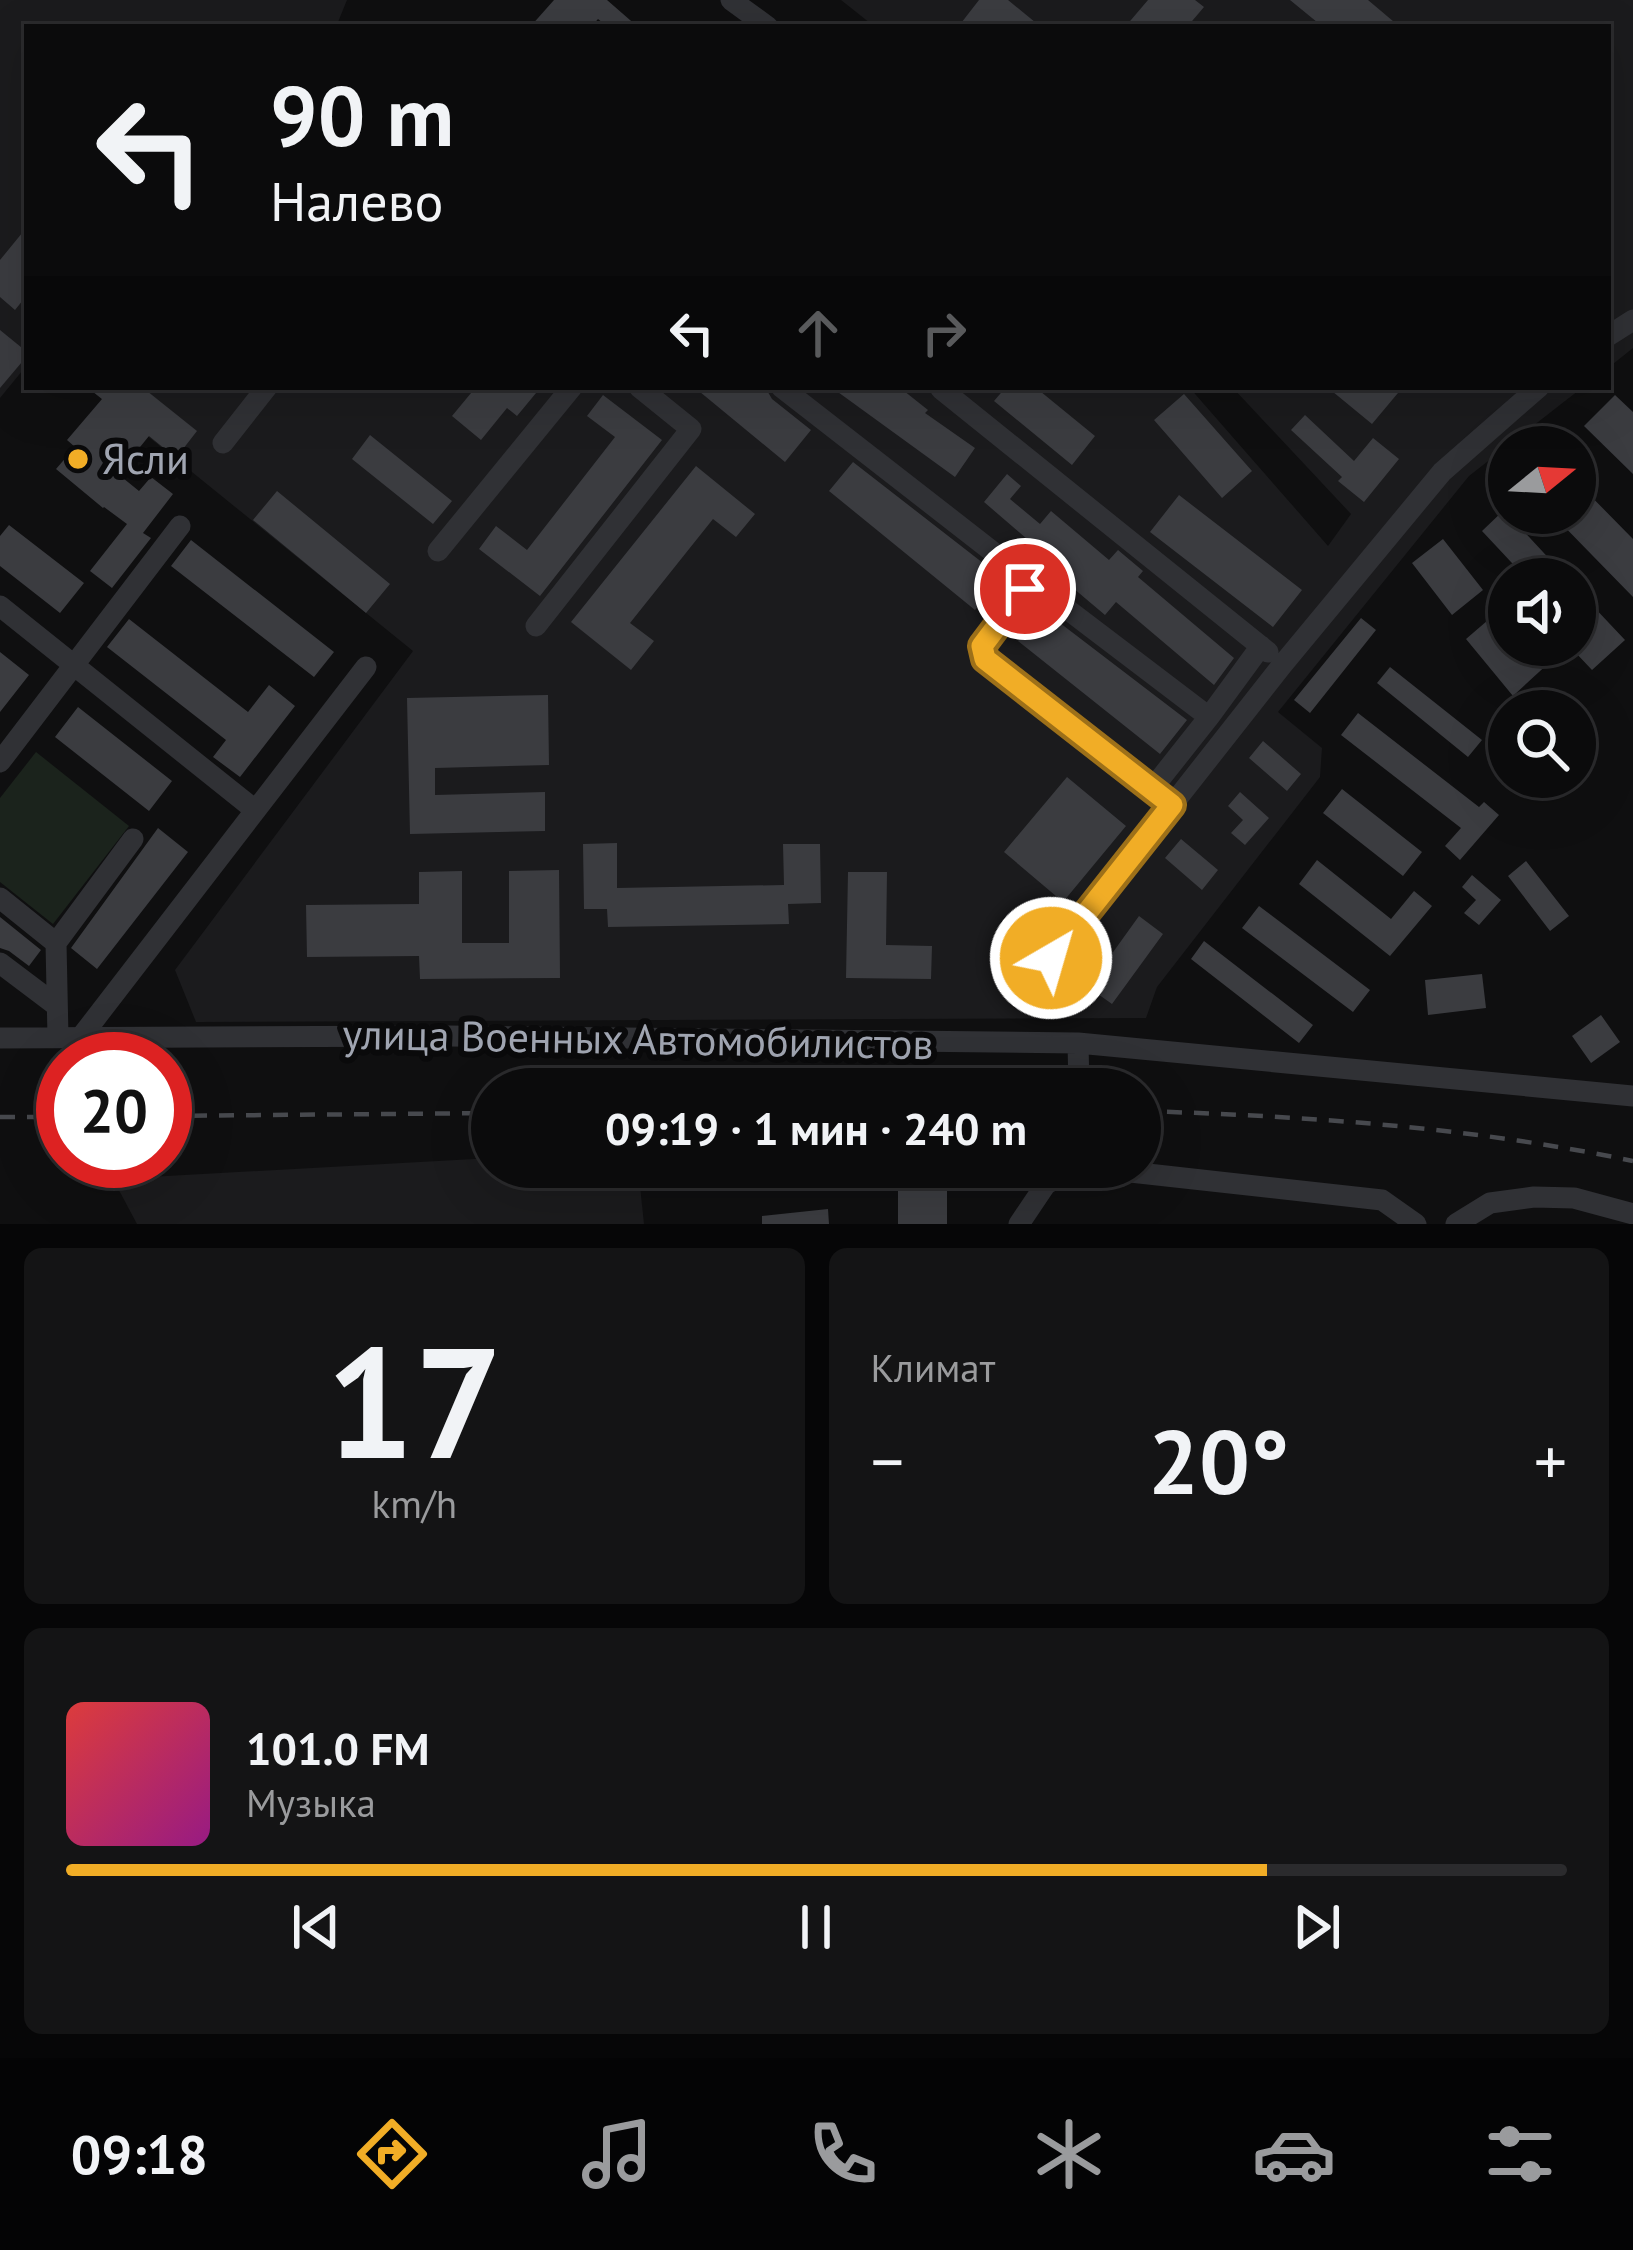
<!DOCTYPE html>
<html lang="ru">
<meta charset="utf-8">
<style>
:root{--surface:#0b0b0c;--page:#141415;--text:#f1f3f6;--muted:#9a9b9d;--line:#2b2b2d;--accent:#f1ad26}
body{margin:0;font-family:"PT Sans",sans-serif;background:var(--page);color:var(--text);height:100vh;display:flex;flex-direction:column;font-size:45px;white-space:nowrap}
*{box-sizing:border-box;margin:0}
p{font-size:39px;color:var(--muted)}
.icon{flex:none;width:66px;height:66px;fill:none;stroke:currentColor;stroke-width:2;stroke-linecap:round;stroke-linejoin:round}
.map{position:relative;height:1224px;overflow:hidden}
.sheet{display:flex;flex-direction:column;gap:24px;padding:24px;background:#060607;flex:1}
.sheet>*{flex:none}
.top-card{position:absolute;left:24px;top:24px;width:1587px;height:366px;border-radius:0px;box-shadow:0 12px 48px #0002,0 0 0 3px var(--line);background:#0b0b0c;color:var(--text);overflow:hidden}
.needle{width:78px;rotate:72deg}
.controls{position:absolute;left:1488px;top:426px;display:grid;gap:24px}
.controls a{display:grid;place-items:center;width:108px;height:108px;border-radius:50%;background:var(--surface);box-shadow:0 12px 48px #0002,0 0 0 3px var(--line);font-size:60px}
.speed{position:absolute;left:36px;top:1032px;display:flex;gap:24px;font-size:60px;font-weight:700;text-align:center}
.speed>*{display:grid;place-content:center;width:156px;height:156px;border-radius:50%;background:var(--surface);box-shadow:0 12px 48px #0002,0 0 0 3px var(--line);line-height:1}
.speed .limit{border:18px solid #d22;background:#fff;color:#111}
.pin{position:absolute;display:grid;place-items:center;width:102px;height:102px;color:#fff;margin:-51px;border:6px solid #fff;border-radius:50%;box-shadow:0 3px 12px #0007}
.me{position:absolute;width:132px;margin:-66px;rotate:38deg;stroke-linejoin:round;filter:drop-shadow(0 0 9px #0008)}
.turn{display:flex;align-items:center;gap:42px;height:252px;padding:0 48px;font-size:54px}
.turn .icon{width:156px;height:156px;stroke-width:2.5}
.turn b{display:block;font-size:84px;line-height:102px}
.lanes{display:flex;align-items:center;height:114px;padding:0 48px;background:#0003;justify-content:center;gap:60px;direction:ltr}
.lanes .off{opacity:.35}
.big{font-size:90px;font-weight:600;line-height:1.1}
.sheet .tile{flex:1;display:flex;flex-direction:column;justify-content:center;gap:18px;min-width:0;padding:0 42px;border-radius:18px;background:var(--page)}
.sheet .dial{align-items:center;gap:0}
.dial b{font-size:156px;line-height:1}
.song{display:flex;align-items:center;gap:36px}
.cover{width:144px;height:144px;border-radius:18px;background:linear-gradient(135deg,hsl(0 70% 55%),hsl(310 70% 35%))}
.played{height:12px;border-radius:6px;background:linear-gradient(90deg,var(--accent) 80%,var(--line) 80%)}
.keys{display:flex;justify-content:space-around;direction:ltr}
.heat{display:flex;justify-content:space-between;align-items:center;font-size:66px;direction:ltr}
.sheet .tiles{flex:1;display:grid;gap:24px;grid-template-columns:1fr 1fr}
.tile:last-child{grid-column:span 2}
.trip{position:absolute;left:471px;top:1068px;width:690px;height:120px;border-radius:60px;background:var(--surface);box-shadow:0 12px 48px #0002,0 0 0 3px var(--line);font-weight:600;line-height:120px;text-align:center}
.dock{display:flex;height:192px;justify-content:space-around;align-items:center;background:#040405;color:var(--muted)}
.dock .icon{width:84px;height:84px}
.dock .on{color:var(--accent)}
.dock b{font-size:54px;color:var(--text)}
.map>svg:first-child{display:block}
.built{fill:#1b1b1d}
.green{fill:#1b231c}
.building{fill:#3b3c40}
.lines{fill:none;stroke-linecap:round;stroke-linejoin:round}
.minor{stroke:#303135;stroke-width:21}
.rail{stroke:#47494e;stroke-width:4.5;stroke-dasharray:15 12;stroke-linecap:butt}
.route-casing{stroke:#9d7019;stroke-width:30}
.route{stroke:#f1ad26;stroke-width:21}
.poi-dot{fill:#f1ad26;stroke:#0a0a0b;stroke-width:4.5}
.labels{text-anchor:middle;stroke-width:12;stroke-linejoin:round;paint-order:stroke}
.poi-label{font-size:42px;fill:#a0a5b1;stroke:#0a0a0b;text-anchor:start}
.street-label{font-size:42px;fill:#a0a5b1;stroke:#0a0a0b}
</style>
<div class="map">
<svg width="1633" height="1224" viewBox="0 0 1633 1224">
<rect width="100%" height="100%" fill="#0f0f10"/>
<path class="built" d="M0,0h347l-11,27h-309v338l-27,33z
M841,0h792v348l-25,20v-341h-733z
M87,387h1102l139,159 23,-32 -119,-127h351l-114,89 -191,236 44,36 -2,29 -163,210 -11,31 -950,4 -21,-52 238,-319z
M492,1158v9h146l6,57h-507l-24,-45z"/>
<path class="green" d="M36,752l93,74 -76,98 -53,-42v-84z"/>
<path class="building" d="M554,0h53l31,27h-30l-10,-8 -7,8h-61z
M979,0h29l33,27h-83z
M1148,0h47l9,7 -17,20h-62z
M1290,0h78l32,27h-77z
M27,227v68l-12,15 -15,-13v-37z
M0,330l27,22v4l-27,32z
M87,387h55l55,44 -21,27 -27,-22 -31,38 21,17 12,-14 22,17 -30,39 8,5 -39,50 -22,-17 37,-47 -23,-17 -1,1 -47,-39 19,-22 -8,-7 35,-41z
M476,387h65l-24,29 -10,-8 -26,32 -29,-24z
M694,387h71l7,12 39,31 -26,32z
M831,387h68l29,23 -3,3 50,35 -20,29z
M1006,387h29l60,49 -23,29 -78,-64z
M1327,387h76l-31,37z
M1184,394l68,77 -30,27 -68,-78z
M603,395l59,45 -122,156 -61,-47 17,-23 31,24 88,-113 -28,-21z
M1615,395l18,17v62l-49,-48z
M1305,415l49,46 19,-23 26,21 -35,43 -26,-21 4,-4 -51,-47z
M370,435l82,66 -19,23 -81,-65z
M853,462l148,115 -26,33 -146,-119z
M696,466l59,48 -19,23 -23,-18 -83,104 24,18 -23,29 -60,-48z
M1007,474l14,12 -11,13 30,25 11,-13 58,49 9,-10 25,21 -5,6 96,81 -20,27 -98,-83 -11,13 -83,-70 5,-6 -43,-37z
M1575,480l58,59v58l-82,-84h24z
M277,491l113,93 -24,29 -113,-93z
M1179,495l123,95 -29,37 -123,-95z
M1504,510l64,69h-41l-45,-48z
M9,525l75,58 -24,30 -60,-47v-30z
M1443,539l40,51 -31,25 -40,-52z
M191,540l143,112 -20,25 -143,-111z
M1575,587l50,53 -33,30 -17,-18z
M1509,602v43h28l14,16 -38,35 -47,-57z
M1043,610l144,110 -27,34 -142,-113z
M1361,618l15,12 -66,83 -16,-13z
M129,619l119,93 21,-27 26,21 -55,71 -27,-20 13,-17 -119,-93z
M0,652l29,23 -29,37z
M1390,667l92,73 -14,17 -91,-74z
M548,695l1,70 -114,3v27l110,-3v39l-135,3 -3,-136z
M78,707l94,74 -23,30 -94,-74z
M1358,713l121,94 5,-5 15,13 -39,45 -15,-14 16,-18 -120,-93z
M1263,741l38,33 -14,17 -38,-33z
M1067,777l59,49 -63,76 -59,-50z
M1342,789l80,63 -19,24 -80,-63z
M1240,792l29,26 -24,27 -14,-12 12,-13 -15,-14z
M158,828l30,24 -91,117 -26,-21z
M1181,839l37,31 -16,20 -37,-32z
M617,843v45l167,-3 -1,-41h37l1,59 -33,1 1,20 -181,3 -1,-18h-23l-1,-65z
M1317,860l74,59 23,-28 18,15 -42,50 -91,-72z
M1526,861l43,55 -19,15 -42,-55z
M559,870l1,108 -140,1 -1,-23 -112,1 -1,-52 113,-1v-32l43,-1v72h47v-72z
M848,872h39l-1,73 46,1 -1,33 -85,-1z
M1472,875l29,25 -22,25 -15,-12 12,-13 -14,-13z
M1259,906l111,84 -17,22 -111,-84z
M1139,916l24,18 -51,70 -24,-17z
M0,917l41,33 -12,16 -20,-15 -9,-3z
M1204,941l109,84 -14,18 -108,-84z
M1482,974l4,34 -58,7 -3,-35z
M1601,1015l19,27 -29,21 -19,-27z
M898,1189h49v35h-49z
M828,1209l1,15h-67v-8z"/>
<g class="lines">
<path class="minor" d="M731,0l37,27
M1608,336l25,-16
M781,387l257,200
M941,389l327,263
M223,443l44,-56
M438,551l134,-164
M0,606l255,204
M536,626l155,-197 -52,-42
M0,762l180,-236
M1152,789l57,-72
M1172,805l-187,-146 -3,-14 43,-56 13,-2 171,130 52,-71
M0,898l56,45
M1051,959l232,-295 159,-192 97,-85
M0,963l57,43
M58,1037l-2,-94 77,-104
M81,1037l285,-370
M0,1038l449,-2 629,7 555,53
M1078,1043l1,46
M1085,1167l297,33 34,24
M1019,1224l27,-40 30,-17
M1456,1224l34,-21 44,-6 40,1 59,16"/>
<path class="rail" d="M1140,1111c165,5 331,16 493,50
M165,1116l327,-3
M0,1117h63"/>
</g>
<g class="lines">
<g class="route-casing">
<path id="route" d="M1025,589l-43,57 3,13 187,146 -121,153"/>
</g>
<use href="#route" class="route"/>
</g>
<circle class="poi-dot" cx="78" cy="459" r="12"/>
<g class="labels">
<g class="poi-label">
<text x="102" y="474">Ясли</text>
</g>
<g class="street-label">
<text transform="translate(638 1039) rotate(1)" y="15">улица Военных Автомобилистов</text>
</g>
</g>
</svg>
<div class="controls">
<a><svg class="needle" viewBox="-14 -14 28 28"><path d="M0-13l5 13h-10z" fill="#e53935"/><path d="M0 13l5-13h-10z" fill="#9a9b9d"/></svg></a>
<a><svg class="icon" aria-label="sound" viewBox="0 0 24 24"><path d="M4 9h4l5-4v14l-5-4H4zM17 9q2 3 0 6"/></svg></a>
<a><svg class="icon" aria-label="search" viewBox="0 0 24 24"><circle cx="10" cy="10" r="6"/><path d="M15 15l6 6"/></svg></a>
</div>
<div class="speed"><div class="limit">20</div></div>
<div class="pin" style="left:1025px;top:589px;background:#d93025"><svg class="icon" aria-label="arrive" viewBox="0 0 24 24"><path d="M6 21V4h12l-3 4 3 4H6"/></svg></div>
<svg class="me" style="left:1051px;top:958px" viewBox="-20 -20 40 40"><circle r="17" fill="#f1ad26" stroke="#fff" stroke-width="3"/><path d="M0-11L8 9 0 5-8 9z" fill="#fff"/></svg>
<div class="trip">09:19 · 1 мин · 240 m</div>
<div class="top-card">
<div class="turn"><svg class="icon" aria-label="left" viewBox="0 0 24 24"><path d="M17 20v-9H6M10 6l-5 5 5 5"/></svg><div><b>90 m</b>Налево</div></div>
<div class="lanes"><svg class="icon" aria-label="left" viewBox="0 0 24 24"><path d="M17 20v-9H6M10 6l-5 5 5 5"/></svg><svg class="icon off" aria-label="ahead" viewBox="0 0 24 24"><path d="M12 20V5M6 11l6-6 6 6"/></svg><svg class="icon off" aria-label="right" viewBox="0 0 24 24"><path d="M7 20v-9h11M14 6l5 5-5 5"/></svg></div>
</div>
</div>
<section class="sheet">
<div class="tiles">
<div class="tile dial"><b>17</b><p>km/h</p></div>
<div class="tile"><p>Климат</p>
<div class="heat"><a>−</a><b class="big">20°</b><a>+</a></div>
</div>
<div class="tile">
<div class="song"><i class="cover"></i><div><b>101.0 FM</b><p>Музыка</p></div></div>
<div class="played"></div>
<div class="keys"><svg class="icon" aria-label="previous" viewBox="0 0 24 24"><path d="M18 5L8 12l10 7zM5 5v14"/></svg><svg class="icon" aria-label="pause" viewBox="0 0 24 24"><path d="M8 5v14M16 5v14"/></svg><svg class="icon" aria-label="next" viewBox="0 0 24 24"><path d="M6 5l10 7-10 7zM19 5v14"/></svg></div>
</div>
</div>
</section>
<nav class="dock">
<b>09:18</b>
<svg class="icon on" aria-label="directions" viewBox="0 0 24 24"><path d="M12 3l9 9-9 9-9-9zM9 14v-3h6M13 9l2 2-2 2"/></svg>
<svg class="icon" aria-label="music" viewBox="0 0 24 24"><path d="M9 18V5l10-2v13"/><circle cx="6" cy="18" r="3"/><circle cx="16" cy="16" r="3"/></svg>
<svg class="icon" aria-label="phone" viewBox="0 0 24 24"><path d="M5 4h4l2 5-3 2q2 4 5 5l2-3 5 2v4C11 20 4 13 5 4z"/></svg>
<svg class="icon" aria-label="climate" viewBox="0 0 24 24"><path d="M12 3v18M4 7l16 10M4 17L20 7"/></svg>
<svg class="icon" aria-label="car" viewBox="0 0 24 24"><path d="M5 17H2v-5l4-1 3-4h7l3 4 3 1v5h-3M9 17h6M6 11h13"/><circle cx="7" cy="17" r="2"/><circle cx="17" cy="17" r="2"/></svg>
<svg class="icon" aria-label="filters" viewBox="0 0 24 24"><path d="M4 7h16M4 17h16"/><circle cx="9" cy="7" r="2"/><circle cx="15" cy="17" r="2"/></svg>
</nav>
